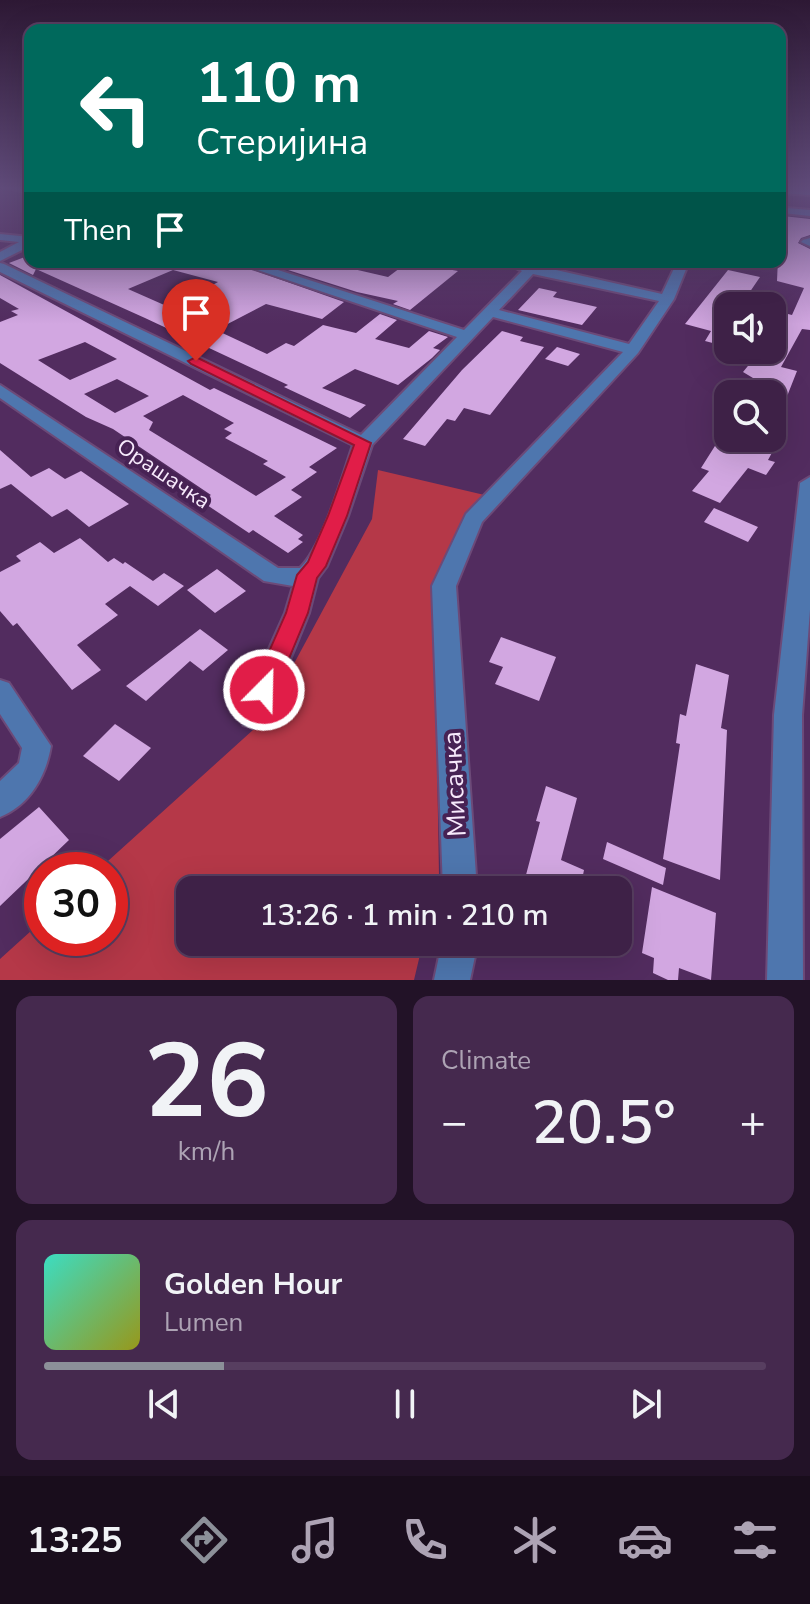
<!DOCTYPE html>
<meta charset="utf-8">
<style>
:root{--surface:#3e2147;--page:#45294e;--text:#f1f3f6;--muted:#ada3b4;--line:#573e60;--accent:#8c9099}
body{margin:0;font-family:"Nunito Sans",sans-serif;background:var(--page);color:var(--text);height:100vh;display:flex;flex-direction:column;font-size:30px;white-space:nowrap}
*{box-sizing:border-box;margin:0}
p{font-size:26px;color:var(--muted)}
.icon{flex:none;width:44px;height:44px;fill:none;stroke:currentColor;stroke-width:2;stroke-linecap:round;stroke-linejoin:round}
.map{position:relative;height:980px;overflow:hidden}
.drawer{display:flex;flex-direction:column;gap:16px;padding:16px;background:#221227;flex:1}
.drawer>*{flex:none}
.banner{position:absolute;left:24px;top:24px;width:762px;height:244px;border-radius:16px;box-shadow:0 8px 32px #0002,0 0 0 2px var(--line);background:#00695c;color:#fff;overflow:hidden}
.tools{position:absolute;left:714px;top:292px;display:grid;gap:16px}
.tools a{display:grid;place-items:center;width:72px;height:72px;border-radius:16px;background:var(--surface);box-shadow:0 8px 32px #0002,0 0 0 2px var(--line);font-size:40px}
.speed{position:absolute;left:24px;top:852px;display:flex;gap:16px;font-size:40px;font-weight:700;text-align:center}
.speed>*{display:grid;place-content:center;width:104px;height:104px;border-radius:50%;background:var(--surface);box-shadow:0 8px 32px #0002,0 0 0 2px var(--line);line-height:1}
.speed .limit{border:12px solid #d22;background:#fff;color:#111}
.pin{position:absolute;display:grid;place-items:center;width:68px;height:68px;color:#fff;margin:-82px -34px;border-radius:50% 50% 50% 0;rotate:-45deg;box-shadow:0 0 8px #0007}
.pin .icon{rotate:45deg}
.me{position:absolute;width:88px;margin:-44px;rotate:23deg;stroke-linejoin:round;filter:drop-shadow(0 0 6px #0008)}
.turn{display:flex;align-items:center;gap:28px;height:168px;padding:0 40px;font-size:36px}
.turn .icon{width:104px;height:104px;stroke-width:2.5}
.turn b{display:block;font-size:56px;line-height:68px}
.then{display:flex;align-items:center;height:76px;padding:0 40px;background:#0003;gap:16px;font-size:30px}
.big{font-size:60px;font-weight:600;line-height:1.1}
.drawer .card{flex:1;display:flex;flex-direction:column;justify-content:center;gap:12px;min-width:0;padding:0 28px;border-radius:16px;background:var(--page)}
.drawer .dial{align-items:center;gap:0}
.dial b{font-size:104px;line-height:1}
.song{display:flex;align-items:center;gap:24px}
.cover{width:96px;height:96px;border-radius:12px;background:linear-gradient(135deg,hsl(170 70% 55%),hsl(60 70% 35%))}
.played{height:8px;border-radius:4px;background:linear-gradient(90deg,var(--accent) 25%,var(--line) 25%)}
.keys{display:flex;justify-content:space-around;direction:ltr}
.heat{display:flex;justify-content:space-between;align-items:center;font-size:44px;direction:ltr}
.drawer .tiles{flex:1;display:grid;gap:16px;grid-template-columns:1fr 1fr}
.card:last-child{grid-column:span 2}
.trip{position:absolute;left:176px;top:876px;width:456px;height:80px;border-radius:16px;background:var(--surface);box-shadow:0 8px 32px #0002,0 0 0 2px var(--line);font-weight:600;line-height:80px;text-align:center}
.tab-bar{display:flex;height:128px;justify-content:space-around;align-items:center;background:#190d1c;color:var(--muted)}
.tab-bar .icon{width:56px;height:56px}
.tab-bar .active{color:var(--accent)}
.tab-bar b{font-size:36px;color:var(--text)}
.map>svg:first-child{display:block}
.forest{fill:#b53848}
.building{fill:#d2a7e1;fill-rule:evenodd}
.lines{fill:none;stroke-linecap:round;stroke-linejoin:round}
.street-casing{stroke:#6c4a78;stroke-width:4}
.street{fill:#4e76ae;fill-rule:evenodd}
.route{fill:#e11d48;stroke:#92132f;stroke-width:2}
.labels{text-anchor:middle;stroke-width:8;stroke-linejoin:round;paint-order:stroke}
.street-label{font-size:22px;fill:#f7eafc;stroke:#472254}
.near-street-label{font-size:26px;fill:#f7eafc;stroke:#472254}
</style>
<div class="map">
<svg width="810" height="980" viewBox="0 0 810 980">
<rect width="100%" height="100%" fill="#522c5f"/>
<path class="forest" d="M378,470l115,27 -59,91 5,287 -4,15h-245v52h233l-9,38h-414v-21l42,-38v17h68v-68h-12l165,-149 109,-202z"/>
<path class="building" d="M780,213l3,3 27,3v16l-9,3 -3,5 12,6v81l-8,-1 -21,38 16,4 -24,61 -1,-38h-29l10,-16 -10,-6 18,-22h11v-27l10,3 6,-12 4,1 12,-27 -27,-7z
M30,255v7h201l113,40 -22,17 -56,-15 -50,26 51,24 19,-11 8,3 29,-21 33,8 24,-19 17,6 -22,19 34,9 20,-17 19,6 -15,11 7,2 -8,8 -34,27 -43,-16 -33,19 44,17 -16,13 -66,-31 4,-2 -143,-67 -109,-49 -3,6 -24,-12zM173,270l45,12 -47,26 -43,-19z
M263,262h60l65,15 20,-15 50,9 -48,39 -17,-6 5,-3 -41,-9z
M728,270l32,7 -17,25 -15,-4v49l-23,-6 6,-10 -26,-7z
M0,275l210,115 4,-2 123,60 -28,19 8,5 -26,18 11,7 -28,19 29,19 -5,4 5,3 -15,11 -35,-23 -4,3 -48,-32 10,-6 -98,-66 -27,-12 -86,-54v-41l18,-7 -7,-4 8,-2 -19,-11zM85,342l32,17 -47,21 -32,-20zM117,379l32,17 -34,17 -31,-19zM183,395l51,28 -10,6 8,4 -7,5 43,23 -5,3 23,13 -30,19 -107,-66 4,-8 -10,-6z
M539,288l18,4 -4,5 44,10 -15,18 -64,-15z
M502,331l21,6 -3,4 24,6 -54,68 -26,-7 -9,13 -8,-2 -22,27 -22,-7 59,-69z
M557,347l23,7 -12,12 -23,-7z
M720,438h60l-12,22 7,2 -9,13 -18,-7 -28,35 -28,-12 17,-20 -8,-3z
M0,450l31,27 18,-9 16,11 16,-8 48,33 -40,23 -22,-18 -15,8 -41,-33 -11,5z
M714,508l44,19 -10,15 -44,-20z
M80,538l28,24 6,-4 9,6 2,-2 28,19 11,-8 20,13 -26,20 -28,-20 -25,18 13,11 -41,30 24,25 -29,20 -55,-67 -4,3 -13,-15v-39l21,-11 -5,-5 24,-14 14,11z
M217,569l29,22 -31,22 -28,-23z
M200,629l28,21 -25,21 -13,-10 -44,40 -20,-15z
M501,637l55,20 -17,44 -44,-17 8,-17 -14,-5z
M696,664l33,11 -8,53 6,2 -7,150 -57,-21 17,-115 -4,-1 4,-29 6,2z
M115,724l36,24 -32,33 -36,-25z
M546,786l31,12 -16,62 23,10 -4,20h-58l18,-68 -4,-1z
M39,807l30,33 -69,66v-67z
M607,842l59,26 -3,17 -60,-26z
M652,887l64,26 -5,67 -32,-12 -1,12h-10l-15,-7 1,-15 -12,-5z"/>
<g class="lines">
<g class="street-casing">
<path id="street" d="M4,187h26v6z
M780,187l30,2v6l-30,-2z
M787,208l23,2v6l-27,-3v-4z
M0,234l30,3v9l-30,15v-9l19,-10 -19,-2z
M810,238v8l-9,-4 2,-2z
M234,262h19l211,68 58,-59 -18,-9h17l141,32 15,-32h12l-15,37 -36,54 -156,169 -26,64 21,304h-34l-11,-304 34,-72 157,-162 -130,-35 -121,128 -24,71 -21,50 -9,12 -9,35 -42,103 -4,9 -10,3 -10,-3 -4,-9 46,-103 8,-27 -29,-5 -264,-183v-13l278,183h22c23,-22 42,-91 53,-123l-353,-173v-9l4,1 357,171 96,-98zM533,274l126,27 -30,43 -130,-34z
M810,477v133l-8,105 1,265h-36l7,-265 26,-232z
M0,680l9,3 42,63c-5,30 -21,59 -51,71v-36l19,-18 3,-15 -22,-34z
M442,942h36l-8,38h-36z"/>
</g>
<use href="#street" class="street"/>
</g>
<linearGradient id="sky" x2="0" y2="1"><stop stop-color="#2d1834"/><stop offset="0.58" stop-color="#604b7a"/><stop offset="1" stop-color="#604b7a" stop-opacity="0"/></linearGradient>
<rect width="810" height="324" fill="url(#sky)"/>
<path class="route" d="M196,357l175,86 -24,73 -21,50 -9,12 -9,35 -32,77 -3,7 -9,3 -9,-3 -3,-7 34,-77 11,-38 11,-13 20,-46 26,-71 -163,-81 -3,-3z"/>
<g class="labels">
<g class="street-label">
<text transform="translate(164 473) rotate(34)" y="8">Орашачка</text>
</g>
<g class="near-street-label">
<text transform="translate(454 784) rotate(-93)" y="9">Мисачка</text>
</g>
</g>
</svg>
<div class="tools">
<a><svg class="icon" aria-label="sound" viewBox="0 0 24 24"><path d="M4 9h4l5-4v14l-5-4H4zM17 9q2 3 0 6"/></svg></a>
<a><svg class="icon" aria-label="search" viewBox="0 0 24 24"><circle cx="10" cy="10" r="6"/><path d="M15 15l6 6"/></svg></a>
</div>
<div class="speed"><div class="limit">30</div></div>
<div class="pin" style="left:196px;top:361px;background:#d93025"><svg class="icon" aria-label="arrive" viewBox="0 0 24 24"><path d="M6 21V4h12l-3 4 3 4H6"/></svg></div>
<svg class="me" style="left:264px;top:690px" viewBox="-20 -20 40 40"><circle r="17" fill="#e11d48" stroke="#fff" stroke-width="3"/><path d="M0-11L8 9 0 5-8 9z" fill="#fff"/></svg>
<div class="trip">13:26 · 1 min · 210 m</div>
<div class="banner">
<div class="turn"><svg class="icon" aria-label="left" viewBox="0 0 24 24"><path d="M17 20v-9H6M10 6l-5 5 5 5"/></svg><div><b>110 m</b>Стеријина</div></div>
<div class="then">Then<svg class="icon" aria-label="arrive" viewBox="0 0 24 24"><path d="M6 21V4h12l-3 4 3 4H6"/></svg></div>
</div>
</div>
<section class="drawer">
<div class="tiles">
<div class="card dial"><b>26</b><p>km/h</p></div>
<div class="card"><p>Climate</p>
<div class="heat"><a>−</a><b class="big">20.5°</b><a>+</a></div>
</div>
<div class="card">
<div class="song"><i class="cover"></i><div><b>Golden Hour</b><p>Lumen</p></div></div>
<div class="played"></div>
<div class="keys"><svg class="icon" aria-label="previous" viewBox="0 0 24 24"><path d="M18 5L8 12l10 7zM5 5v14"/></svg><svg class="icon" aria-label="pause" viewBox="0 0 24 24"><path d="M8 5v14M16 5v14"/></svg><svg class="icon" aria-label="next" viewBox="0 0 24 24"><path d="M6 5l10 7-10 7zM19 5v14"/></svg></div>
</div>
</div>
</section>
<nav class="tab-bar">
<b>13:25</b>
<svg class="icon active" aria-label="directions" viewBox="0 0 24 24"><path d="M12 3l9 9-9 9-9-9zM9 14v-3h6M13 9l2 2-2 2"/></svg>
<svg class="icon" aria-label="music" viewBox="0 0 24 24"><path d="M9 18V5l10-2v13"/><circle cx="6" cy="18" r="3"/><circle cx="16" cy="16" r="3"/></svg>
<svg class="icon" aria-label="phone" viewBox="0 0 24 24"><path d="M5 4h4l2 5-3 2q2 4 5 5l2-3 5 2v4C11 20 4 13 5 4z"/></svg>
<svg class="icon" aria-label="climate" viewBox="0 0 24 24"><path d="M12 3v18M4 7l16 10M4 17L20 7"/></svg>
<svg class="icon" aria-label="car" viewBox="0 0 24 24"><path d="M5 17H2v-5l4-1 3-4h7l3 4 3 1v5h-3M9 17h6M6 11h13"/><circle cx="7" cy="17" r="2"/><circle cx="17" cy="17" r="2"/></svg>
<svg class="icon" aria-label="filters" viewBox="0 0 24 24"><path d="M4 7h16M4 17h16"/><circle cx="9" cy="7" r="2"/><circle cx="15" cy="17" r="2"/></svg>
</nav>
